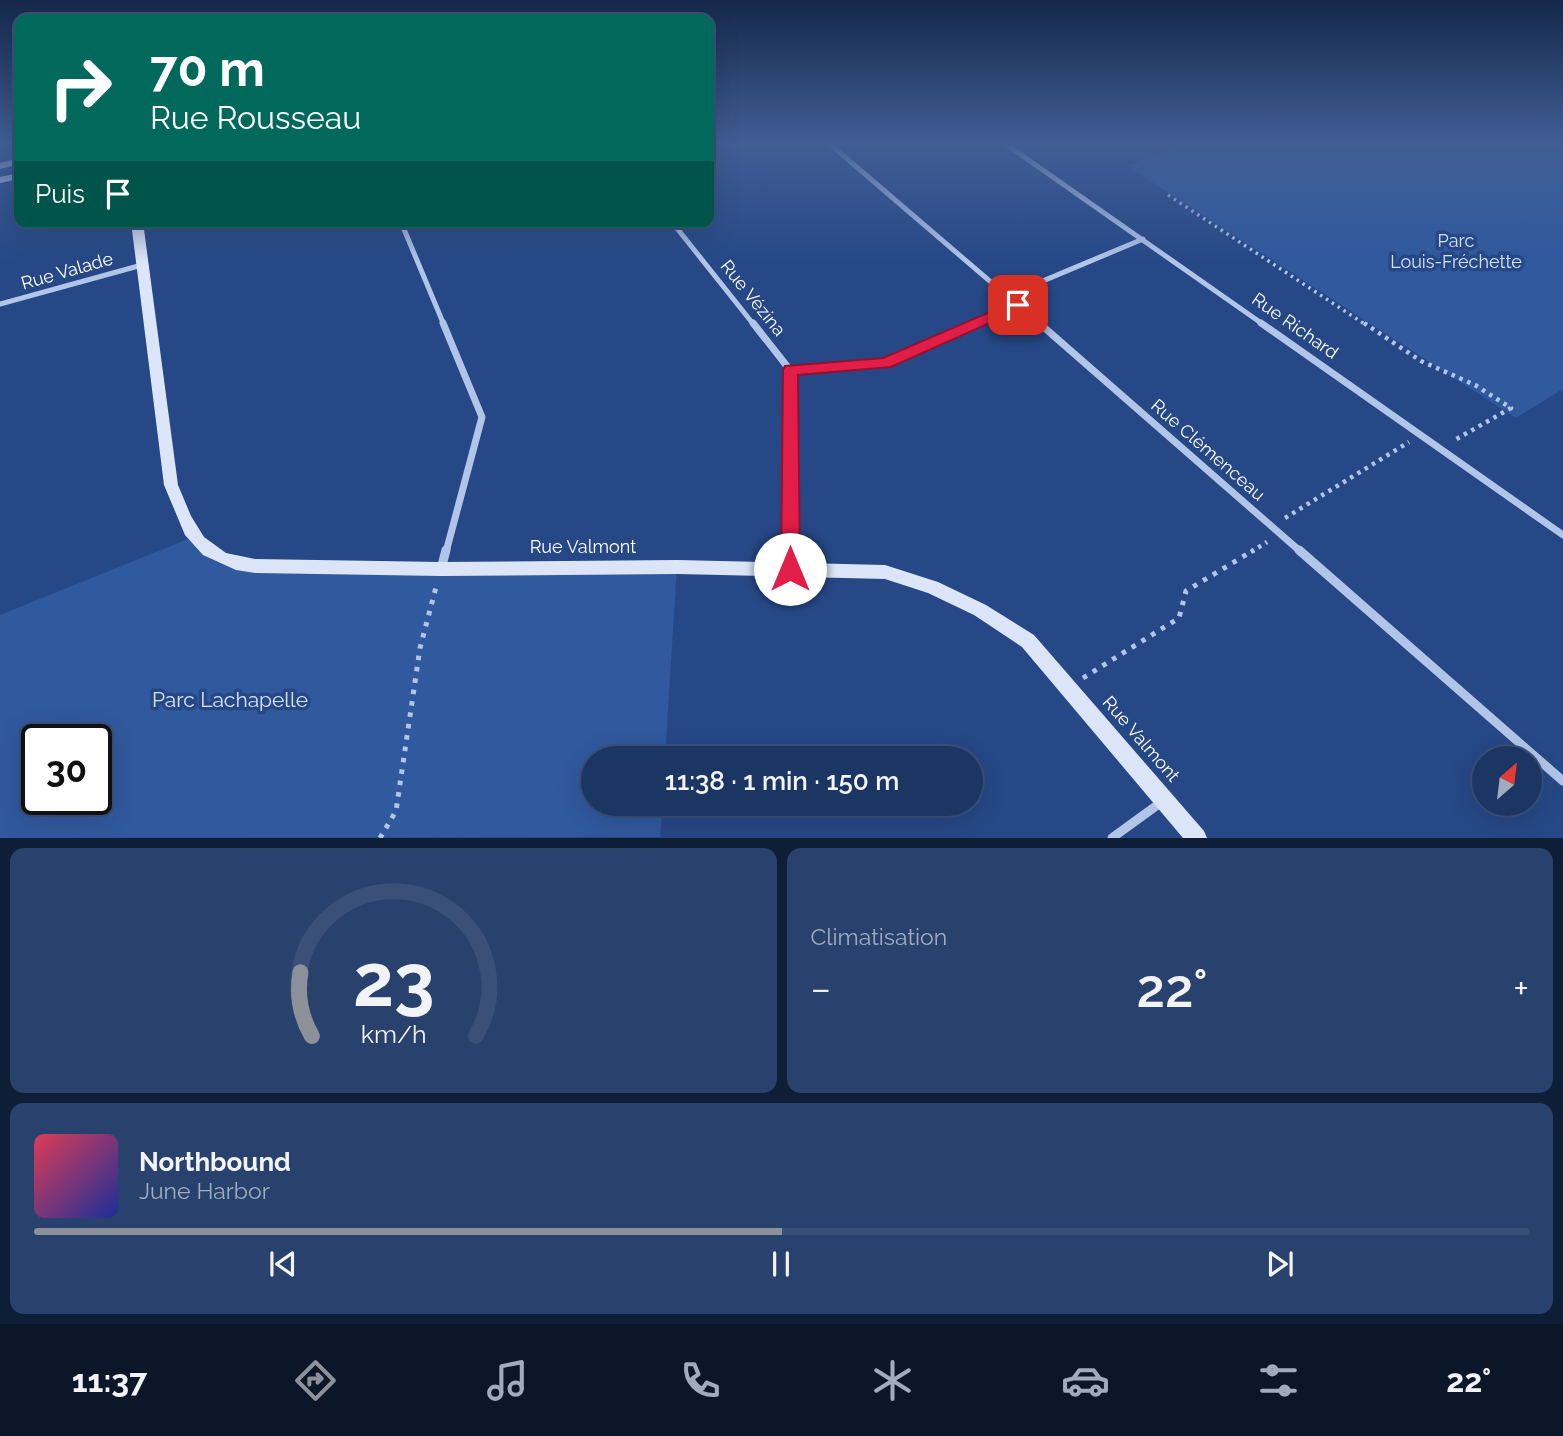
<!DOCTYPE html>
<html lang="fr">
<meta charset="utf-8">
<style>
:root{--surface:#1c3664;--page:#29416d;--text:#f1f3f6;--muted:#a0abbf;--line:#3a5078;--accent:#8c9099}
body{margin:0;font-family:Raleway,sans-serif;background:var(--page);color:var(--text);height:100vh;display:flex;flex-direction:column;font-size:26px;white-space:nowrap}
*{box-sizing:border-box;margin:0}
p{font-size:23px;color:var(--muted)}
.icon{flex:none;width:38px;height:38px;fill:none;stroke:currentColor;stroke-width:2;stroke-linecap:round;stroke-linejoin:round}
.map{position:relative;height:838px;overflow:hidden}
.details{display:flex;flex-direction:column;gap:10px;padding:10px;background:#0f1e37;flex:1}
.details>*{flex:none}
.guide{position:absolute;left:14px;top:14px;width:700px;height:214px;border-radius:14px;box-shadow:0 7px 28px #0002,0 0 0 2px var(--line);background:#00695c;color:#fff;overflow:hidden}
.needle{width:46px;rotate:28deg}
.tools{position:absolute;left:1472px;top:746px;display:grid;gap:14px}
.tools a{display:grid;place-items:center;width:70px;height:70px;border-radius:50%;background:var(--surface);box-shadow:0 7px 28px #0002,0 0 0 2px var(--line);font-size:35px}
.speed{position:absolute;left:21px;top:724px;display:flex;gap:14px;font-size:35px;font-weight:700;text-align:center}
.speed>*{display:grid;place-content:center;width:91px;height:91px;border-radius:50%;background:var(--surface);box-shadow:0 7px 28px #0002,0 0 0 2px var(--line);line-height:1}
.speed .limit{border:4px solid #111;border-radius:10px;background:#fff;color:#111}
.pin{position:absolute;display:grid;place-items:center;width:60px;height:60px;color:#fff;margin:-30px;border-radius:14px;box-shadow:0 4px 10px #0006}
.me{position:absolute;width:77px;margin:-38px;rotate:0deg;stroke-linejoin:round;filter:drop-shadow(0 0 5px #0008)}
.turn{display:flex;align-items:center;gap:24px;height:147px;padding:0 21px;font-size:32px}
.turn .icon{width:91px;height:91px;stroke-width:2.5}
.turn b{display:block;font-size:49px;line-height:60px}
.then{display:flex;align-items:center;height:66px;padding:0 21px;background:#0003;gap:14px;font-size:26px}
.big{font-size:52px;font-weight:600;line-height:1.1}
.details .card{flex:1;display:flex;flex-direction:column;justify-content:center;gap:10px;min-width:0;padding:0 24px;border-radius:14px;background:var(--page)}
.details .dial{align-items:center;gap:0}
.dial svg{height:182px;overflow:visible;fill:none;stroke:var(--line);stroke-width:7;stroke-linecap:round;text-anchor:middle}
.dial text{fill:var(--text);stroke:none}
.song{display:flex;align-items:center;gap:21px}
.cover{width:84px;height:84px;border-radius:10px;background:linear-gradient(135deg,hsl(350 70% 55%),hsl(230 70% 35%))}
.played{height:7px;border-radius:4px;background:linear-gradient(90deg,var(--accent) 50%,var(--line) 50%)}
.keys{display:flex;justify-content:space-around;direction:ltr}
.heat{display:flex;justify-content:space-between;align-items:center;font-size:38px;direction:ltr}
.details .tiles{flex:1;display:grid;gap:10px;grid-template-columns:1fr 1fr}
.card:last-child{grid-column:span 2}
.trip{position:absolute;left:581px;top:746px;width:402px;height:70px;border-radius:35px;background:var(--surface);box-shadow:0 7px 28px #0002,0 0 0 2px var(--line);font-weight:600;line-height:70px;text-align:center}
.menu{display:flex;height:112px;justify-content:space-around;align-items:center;background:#0b1628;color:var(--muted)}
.menu .icon{width:49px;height:49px}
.menu .on{color:var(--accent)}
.menu b{font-size:32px;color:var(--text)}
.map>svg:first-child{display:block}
.green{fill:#30599e;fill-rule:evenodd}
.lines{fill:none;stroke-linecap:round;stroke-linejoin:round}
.path-far2{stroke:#b1c5e8;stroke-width:3.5;stroke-dasharray:2.5 4.5;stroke-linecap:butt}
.path-far1{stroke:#b1c5e8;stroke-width:4.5;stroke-dasharray:3.5 5;stroke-linecap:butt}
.path{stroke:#b1c5e8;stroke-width:5;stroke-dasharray:4.5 7;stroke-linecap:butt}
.street-far2{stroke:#b1c5e8;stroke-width:5}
.street-far1{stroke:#b1c5e8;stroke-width:7}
.street{stroke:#b1c5e8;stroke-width:9}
.secondary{fill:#dbe5f7;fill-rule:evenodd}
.route{fill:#e11d48;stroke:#92132f;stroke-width:2}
.labels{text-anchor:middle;stroke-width:7;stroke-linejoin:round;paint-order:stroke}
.park-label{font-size:18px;fill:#d4e1f7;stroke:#264886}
.street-label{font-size:18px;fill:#fff;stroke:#264886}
.near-park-label{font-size:21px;fill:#d4e1f7;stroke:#264886}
</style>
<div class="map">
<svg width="1563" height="838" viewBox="0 0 1563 838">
<rect width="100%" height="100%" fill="#264886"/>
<path class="green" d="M1182,145h381v244l-47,29 -389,-252z
M193,537l37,26 447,4 -12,191h-72v45h70l-3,34 -660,1v-223zM37,740h59v60h-59z"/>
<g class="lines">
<path class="path-far2" d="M1168,195l198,130"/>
<path class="path-far1" d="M1364,323l57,38 54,24 36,23 -58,33
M1285,518l124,-76
M1251,552l16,-10"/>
<path class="path" d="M1083,678l96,-60 7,-27 68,-41
M380,838l16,-27 24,-163 16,-61"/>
<path class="street-far2" d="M831,145l210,180
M1007,145l257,180
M401,222l43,103
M672,222l82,103
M1007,296l136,-57
M0,304l142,-39
M972,325l46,-20"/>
<path class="street-far1" d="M443,323l39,94 -36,135
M753,323l37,47v182
M1039,323l262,229
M1261,323l302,212
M790,370l95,-7 91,-40"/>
<path class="street" d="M790,550v19
M1299,550l264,231
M441,569l5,-19
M1112,838l51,-37"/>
<path class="secondary" d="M19,158v6l-19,5v-6z
M19,173v6l-19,4v-6z
M131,222h12l35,263 13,31 13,21 22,16 29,6 186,3 236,-2 208,5 53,17 48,23 48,30 170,196 3,7h-24l-161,-191 -48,-32 -46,-22 -43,-14 -208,-5 -236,2 -186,-3 -19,-3 -33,-15 -18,-20 -21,-50z"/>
</g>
<linearGradient id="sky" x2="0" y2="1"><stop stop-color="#15284a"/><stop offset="0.55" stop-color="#415e95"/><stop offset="1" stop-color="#415e95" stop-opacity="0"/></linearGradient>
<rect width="1563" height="262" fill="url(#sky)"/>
<path class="route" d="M1018,300l5,1v7l-132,59 -93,8 2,194 -3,5 -7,2 -6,-2 -3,-5 2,-199 2,-4 98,-8z"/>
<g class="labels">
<g class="park-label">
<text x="1456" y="247">Parc<tspan x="1456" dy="21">Louis-Fréchette</tspan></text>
</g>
<g class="street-label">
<text transform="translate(67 271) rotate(-16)" y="6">Rue Valade</text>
<text transform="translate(753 298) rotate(51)" y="6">Rue Vézina</text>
<text transform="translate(1295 326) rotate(35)" y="6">Rue Richard</text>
<text transform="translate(1208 450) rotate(41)" y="6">Rue Clémenceau</text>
<text x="583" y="553">Rue Valmont</text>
<text transform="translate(1141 739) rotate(49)" y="6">Rue Valmont</text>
</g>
<g class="near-park-label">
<text x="230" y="707">Parc Lachapelle</text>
</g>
</g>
</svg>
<div class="tools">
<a><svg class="needle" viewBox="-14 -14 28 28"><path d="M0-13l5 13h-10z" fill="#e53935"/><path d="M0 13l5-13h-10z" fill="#a0abbf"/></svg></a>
</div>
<div class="speed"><div class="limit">30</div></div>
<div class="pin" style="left:1018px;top:305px;background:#d93025"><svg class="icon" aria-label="arrive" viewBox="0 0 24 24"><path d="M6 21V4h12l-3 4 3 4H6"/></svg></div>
<svg class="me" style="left:790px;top:569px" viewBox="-20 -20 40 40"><circle r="19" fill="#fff"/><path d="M0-13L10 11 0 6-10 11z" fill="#e11d48"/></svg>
<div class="trip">11:38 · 1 min · 150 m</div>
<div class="guide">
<div class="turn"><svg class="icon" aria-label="right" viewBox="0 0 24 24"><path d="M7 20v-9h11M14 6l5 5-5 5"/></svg><div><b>70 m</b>Rue Rousseau</div></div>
<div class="then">Puis<svg class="icon" aria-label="arrive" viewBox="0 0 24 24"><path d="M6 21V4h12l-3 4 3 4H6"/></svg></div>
</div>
</div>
<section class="details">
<div class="tiles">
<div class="card dial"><svg viewBox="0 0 100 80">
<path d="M14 69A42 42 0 1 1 86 69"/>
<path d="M14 69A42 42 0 0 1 9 41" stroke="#8c9099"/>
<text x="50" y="56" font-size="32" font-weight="700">23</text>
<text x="50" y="72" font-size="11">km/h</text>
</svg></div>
<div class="card"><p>Climatisation</p>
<div class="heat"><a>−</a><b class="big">22°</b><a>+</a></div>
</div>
<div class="card">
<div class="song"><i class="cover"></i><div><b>Northbound</b><p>June Harbor</p></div></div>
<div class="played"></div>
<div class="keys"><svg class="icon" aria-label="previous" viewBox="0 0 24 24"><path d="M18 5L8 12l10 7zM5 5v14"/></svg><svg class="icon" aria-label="pause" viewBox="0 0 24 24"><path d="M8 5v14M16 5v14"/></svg><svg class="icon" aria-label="next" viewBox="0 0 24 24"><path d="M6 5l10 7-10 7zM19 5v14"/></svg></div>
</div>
</div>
</section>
<nav class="menu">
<b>11:37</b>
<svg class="icon on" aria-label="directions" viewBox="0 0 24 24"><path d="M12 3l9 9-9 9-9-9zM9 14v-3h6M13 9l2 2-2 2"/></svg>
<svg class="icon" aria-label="music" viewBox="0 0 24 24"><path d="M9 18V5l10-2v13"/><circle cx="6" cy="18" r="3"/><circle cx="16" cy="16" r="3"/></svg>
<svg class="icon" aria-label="phone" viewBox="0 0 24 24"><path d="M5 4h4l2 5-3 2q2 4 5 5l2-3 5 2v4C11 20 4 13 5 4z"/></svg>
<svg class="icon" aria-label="climate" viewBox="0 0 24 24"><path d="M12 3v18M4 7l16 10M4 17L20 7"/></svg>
<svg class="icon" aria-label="car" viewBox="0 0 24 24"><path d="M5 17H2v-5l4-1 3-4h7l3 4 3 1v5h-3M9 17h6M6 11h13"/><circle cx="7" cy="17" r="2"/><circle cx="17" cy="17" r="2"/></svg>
<svg class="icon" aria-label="filters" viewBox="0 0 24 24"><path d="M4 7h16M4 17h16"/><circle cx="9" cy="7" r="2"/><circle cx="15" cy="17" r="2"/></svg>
<b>22°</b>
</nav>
